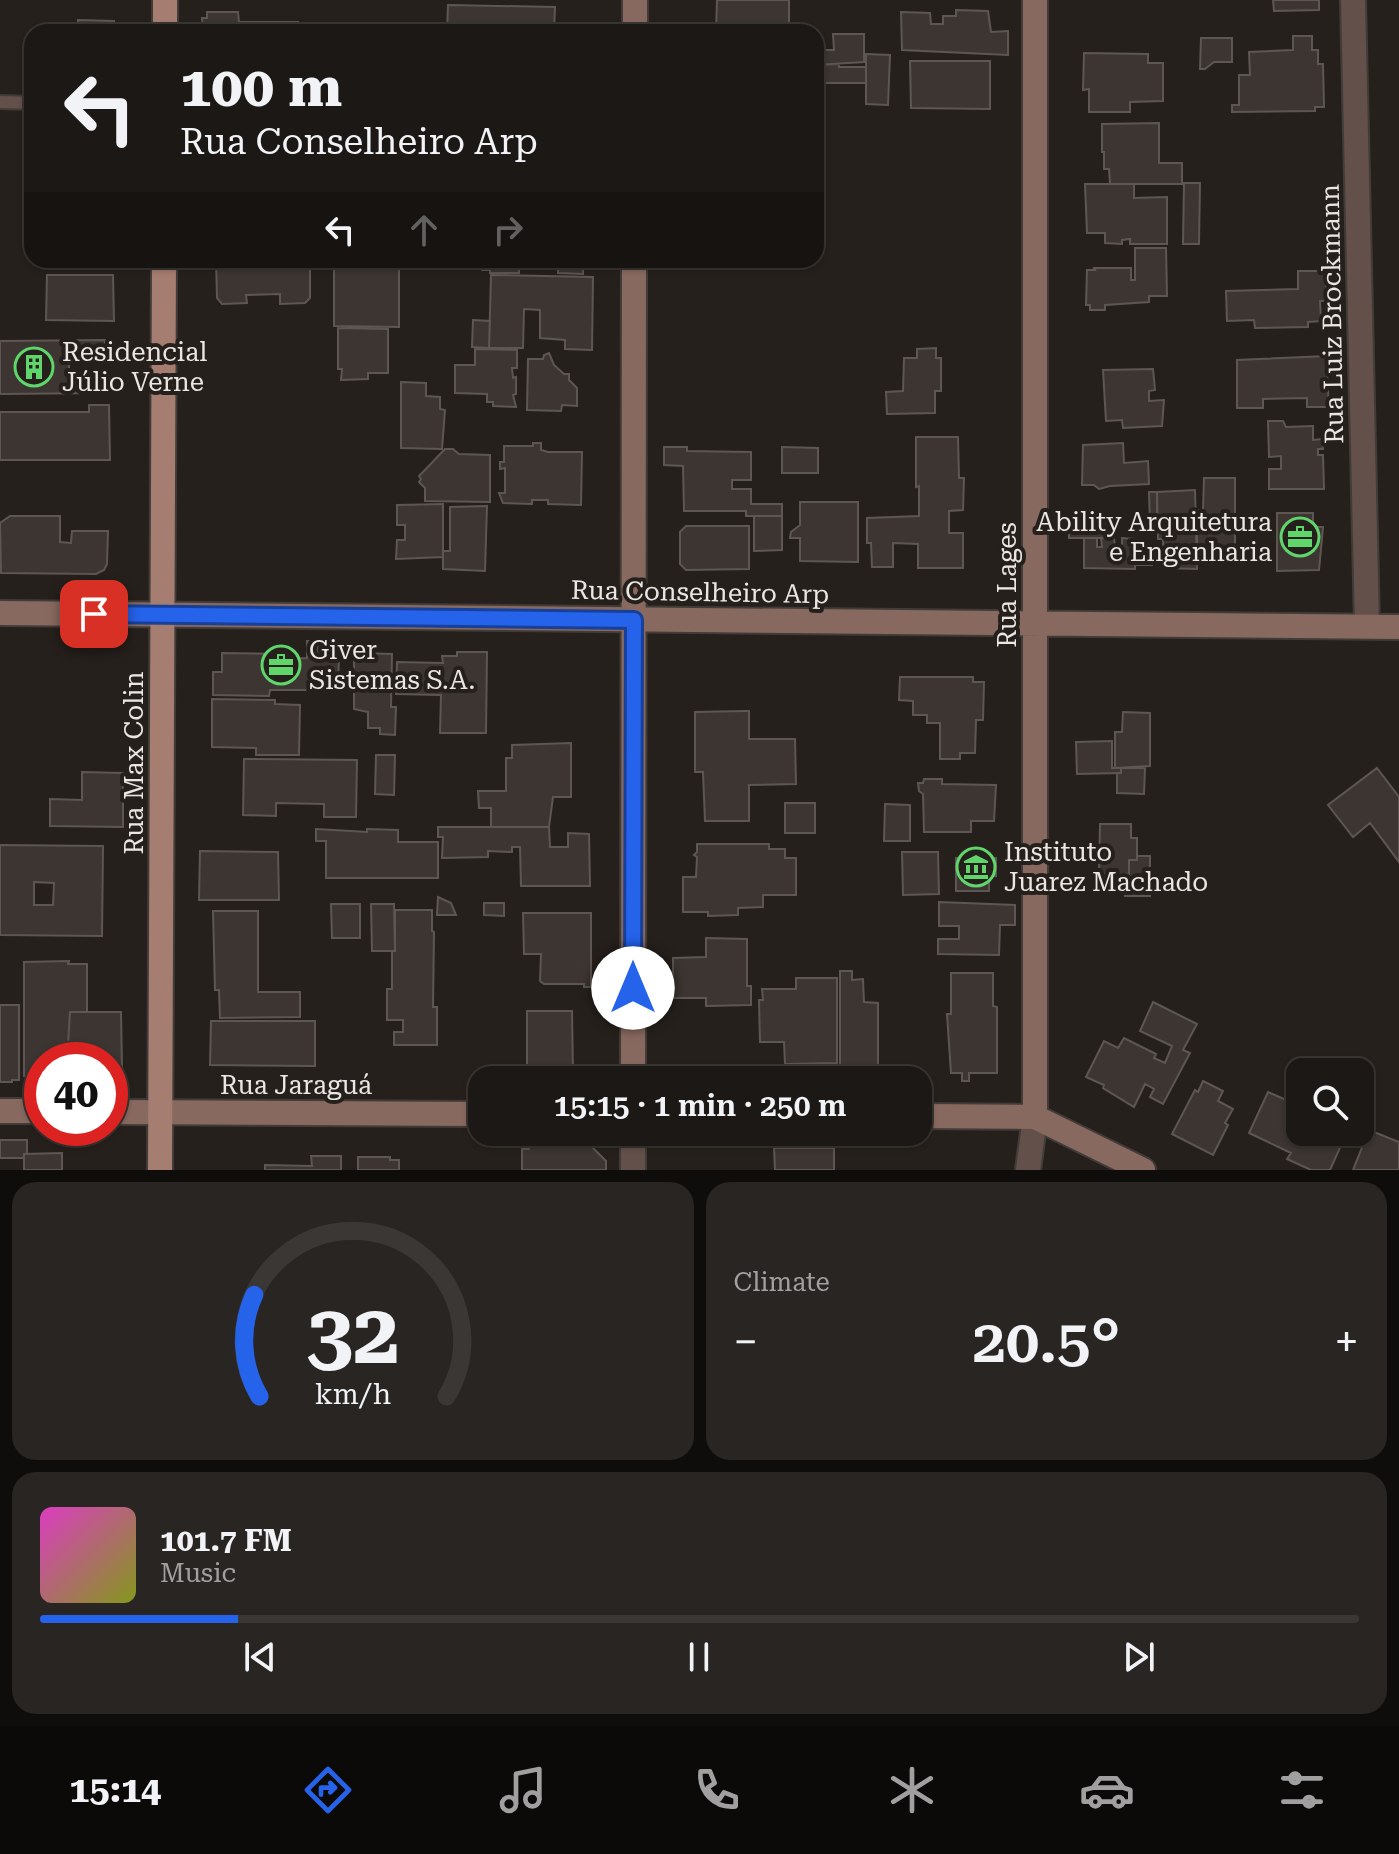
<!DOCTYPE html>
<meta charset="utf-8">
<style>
:root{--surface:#1c1815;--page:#292522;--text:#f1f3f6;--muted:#a0a0a0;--line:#3a3734;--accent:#2563eb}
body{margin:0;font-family:"Roboto Serif",serif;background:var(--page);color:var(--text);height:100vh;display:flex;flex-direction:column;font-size:30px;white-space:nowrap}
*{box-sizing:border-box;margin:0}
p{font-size:26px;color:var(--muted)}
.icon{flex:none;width:44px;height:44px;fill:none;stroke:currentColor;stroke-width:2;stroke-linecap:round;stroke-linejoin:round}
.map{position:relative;height:1170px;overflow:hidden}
.side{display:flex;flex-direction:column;gap:12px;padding:12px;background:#0f0d0c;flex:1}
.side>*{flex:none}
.hud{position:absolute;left:24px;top:24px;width:800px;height:244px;border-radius:24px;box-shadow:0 2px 6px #0004,0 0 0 2px var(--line);background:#1c1815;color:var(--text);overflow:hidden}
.buttons{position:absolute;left:1286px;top:1058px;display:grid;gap:16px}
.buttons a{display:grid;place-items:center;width:88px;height:88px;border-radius:16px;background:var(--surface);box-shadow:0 2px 6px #0004,0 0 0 2px var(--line);font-size:40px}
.speed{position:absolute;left:24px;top:1042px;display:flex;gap:16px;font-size:40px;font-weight:700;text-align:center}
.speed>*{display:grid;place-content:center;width:104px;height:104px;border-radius:50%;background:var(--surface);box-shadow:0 2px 6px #0004,0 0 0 2px var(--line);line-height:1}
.speed .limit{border:12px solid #d22;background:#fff;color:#111}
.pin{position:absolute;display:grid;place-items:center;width:68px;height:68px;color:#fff;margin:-34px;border-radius:16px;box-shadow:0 4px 12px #0006}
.me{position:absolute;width:88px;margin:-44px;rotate:0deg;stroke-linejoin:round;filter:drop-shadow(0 0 6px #0008)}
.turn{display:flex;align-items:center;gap:28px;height:168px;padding:0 24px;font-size:36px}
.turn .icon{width:104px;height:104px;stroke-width:2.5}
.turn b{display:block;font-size:56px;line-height:68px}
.lanes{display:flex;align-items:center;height:76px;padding:0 24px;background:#0003;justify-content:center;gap:40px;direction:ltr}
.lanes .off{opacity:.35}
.big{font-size:60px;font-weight:600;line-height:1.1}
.side .card{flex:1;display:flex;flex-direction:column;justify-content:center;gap:12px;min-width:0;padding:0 28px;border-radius:24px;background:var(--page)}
.side .dial{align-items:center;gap:0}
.dial svg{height:208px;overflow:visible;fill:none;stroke:var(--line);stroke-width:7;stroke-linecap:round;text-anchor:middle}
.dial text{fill:var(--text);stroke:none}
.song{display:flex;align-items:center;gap:24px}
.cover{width:96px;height:96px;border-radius:12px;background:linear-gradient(135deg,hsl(310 70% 55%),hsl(70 70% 35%))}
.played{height:8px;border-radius:4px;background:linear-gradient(90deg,var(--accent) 15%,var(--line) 15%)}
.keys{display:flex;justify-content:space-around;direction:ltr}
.heat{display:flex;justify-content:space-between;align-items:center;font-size:44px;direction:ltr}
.side .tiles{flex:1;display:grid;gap:12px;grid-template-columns:1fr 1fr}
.card:last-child{grid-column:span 2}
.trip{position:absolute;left:468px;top:1066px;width:464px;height:80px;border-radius:24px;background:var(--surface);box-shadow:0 2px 6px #0004,0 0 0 2px var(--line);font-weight:600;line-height:80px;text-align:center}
.dock{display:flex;height:128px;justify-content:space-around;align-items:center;background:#0b0a08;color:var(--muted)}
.dock .icon{width:56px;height:56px}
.dock .selected{color:var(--accent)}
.dock b{font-size:36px;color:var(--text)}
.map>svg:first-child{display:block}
.building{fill:#3c3531;stroke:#5d5652;stroke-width:2;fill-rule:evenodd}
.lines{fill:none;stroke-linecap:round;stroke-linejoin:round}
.lane-casing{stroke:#423c38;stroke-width:16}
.street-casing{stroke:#423c38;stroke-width:28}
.secondary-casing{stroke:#423c38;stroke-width:28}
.primary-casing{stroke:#423c38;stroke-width:28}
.lane{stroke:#63504a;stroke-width:12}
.street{stroke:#63504a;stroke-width:24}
.secondary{stroke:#886960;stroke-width:24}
.primary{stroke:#a57d71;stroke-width:24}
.route-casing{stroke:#184099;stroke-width:20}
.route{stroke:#2563eb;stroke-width:14}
.labels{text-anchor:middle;stroke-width:8;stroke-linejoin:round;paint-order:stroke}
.street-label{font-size:26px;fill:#ebe6e4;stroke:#26201c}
.poi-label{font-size:26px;fill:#ebe6e4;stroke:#26201c;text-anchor:start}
</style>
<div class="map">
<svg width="1399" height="1170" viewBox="0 0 1399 1170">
<rect width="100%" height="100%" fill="#26201c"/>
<path class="building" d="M717,0h72v25l-5,1v5l-68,1z
M1273,0h46v10l-45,1z
M448,5l107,2 -1,25h-107z
M956,10l32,1 3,21 17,-1v24l-106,-5 -1,-38 29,1 1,11h12v-8h13z
M207,12h31l1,10h59l-1,10h-94l-1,-14h5z
M78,20l36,1v11h-36z
M833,34h31v28l-48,3v-15h18z
M1293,36h19v14h6v14h5l1,43h-9v4l-83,1v-7h7v-30h11l-1,-23 44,-2z
M1201,38h31v24h-18l-9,7h-5z
M1084,53l64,1v9h15v38l-33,1v10h-41v-23l-6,1z
M866,54l24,1 -2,50 -22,-1z
M910,61h80v48l-79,-1z
M839,64v3h27v16h-50v-18z
M1159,123v40h23v21h-72l-1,-15h-5v-17h-2v-28z
M32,163v18h-7l-1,-17z
M1184,183h16l-1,61h-16z
M1085,184h49v14l33,-1v47h-37v-5l-8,1v4l-17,-1v-10h-18z
M1135,248h31l1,48h-18v6l-44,3v5h-15v-5h-4l1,-35h8l-1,-2h37v12h4z
M216,260h94v38l-5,5 -25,1v-10l-34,1 1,8 -25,1 -5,-6z
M334,260h65v67l-65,-1z
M482,260h37v13h-29v-3h-8z
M525,260h58v14l-25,-1v-11z
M1298,271h28v30h-6l1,20 -13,1v5l-53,1 -1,-8 -27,1 -1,-30 72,-2z
M47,275h66l1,46 -68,-1z
M491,275l102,2 -1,73 -27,-1v-9l-25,-2v-28l-16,-1 -1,39h-34z
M473,320l17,1 -1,27 -17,-1z
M338,328l50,1v44h-20v6l-27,1 1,-11h-4z
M105,340v20h-36v14l36,-1 1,20 -106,1v-53z
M936,348v10h5v33h-6v22l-48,1 -1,-22 17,-1 1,-33h13v-9z
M475,349l42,1v18h-5l1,10 3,-1v17l-3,1 3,12 -23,-1v-4h-6v-8l-32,-1v-28h20z
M549,353l5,12 10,9h5v6l8,8v18l-15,-1 -1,6 -34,-1 1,-51h15l1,-4z
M1326,356l3,51h-22v-9l-44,1v9h-26v-48z
M1153,369l2,21 -6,1v10l15,-1 -2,26 -39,2 -1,-8 -16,1 -3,-51z
M401,382l25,1v13l14,1v12l5,1 -3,39 -41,-1z
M89,405h20l1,55h-110v-48h89z
M1268,421h15l3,6 27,-1v14l9,-1 1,10h-5v6h5l1,34h-55v-20h12v-13l-12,1z
M916,437h42l1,41h5l-1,32 -14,1v22h14v35h-45v-24l-25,-1v24h-21l-1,-24h-4v-25l52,-2v-30l-3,1z
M533,443h8v7l7,2h34l-1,53 -33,-1v-4h-16v4l-29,-1 -4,-10h6v-25l-5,1v-7h4v-16h29z
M1123,443l1,20 24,-2 1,23 -39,2 -11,3 -5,-4h-12l1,-40z
M664,447h23v4l64,1v28h-19v9h19v15h31v12h-36v-5h-62l-1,-45 -19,-1z
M782,447l36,1v25h-36z
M445,449h8l6,5 31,1v47l-65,-1v-13l-6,-6 2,-3 -2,-3z
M1204,478h31v79h-38v-47h6z
M1195,490l2,79 -34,-1v-29h-5l-1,-47z
M1149,492h8v32h-7z
M800,502h58v60l-58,-1v-23h-10l1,-6 9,-7z
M443,504v53l-47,2 1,-19h8v-15h-8v-20z
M487,506l-2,65 -42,-2v-18h7v-44z
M1277,513h36v14h10l-4,43 -42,1z
M10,516h50v26l11,1 1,-12h36l-1,33 -3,6 -8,4 -95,-1 -1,-50z
M754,516h28v34l-28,1z
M1069,521h42v17h-42z
M686,526h63v43l-63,1 -6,-6v-32z
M1084,538h13v9h5l-1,-9 13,1 1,6h7v-7l13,1v6h18l-1,20h-17v4l-51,-1z
M307,641h11v13l21,1 -1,35h-68l-1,6 -56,-1v-23h9v-19l64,1v5l21,-1z
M457,652h30l-1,81h-46l1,-38 -45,-1 1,-32 46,1 -1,-7h15z
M358,653l34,1 -1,53h5l-1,28 -15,-1v-6h-12v-16l-14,-3v-48l4,-1z
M900,677h73v5h11l-1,38h-7l-1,33h-15v6h-20v-36h-13v-8h-14v-14l-14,-1z
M212,699l63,1v4l25,1 -1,50h-43v-7l-44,-1z
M744,711h5v28h46l1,45 -47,1v36h-44l-2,-49h-8v-60z
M1123,712l27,1v53l-35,2v-36h7z
M1112,741v27h9v5l-44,1 -1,-32z
M571,743v54h-18l-4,30h-58v-19h-12l-1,-17h28v-33h6v-13z
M376,755h19l-1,40 -19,-1z
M244,759l113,1 -1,57h-32v-13l-48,-1v13l-33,-1z
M1121,768h24l-1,26 -27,-1v-20h4z
M1377,768l22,29v65l-29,-39 -17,14 -25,-32z
M82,772l41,1v54l-73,-1v-27l32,1z
M924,779h18v5l54,1 -2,36h-23v11h-47l-1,-38 -4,-3 -1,-8h5z
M785,803h30v30h-30z
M885,804l25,1v36h-26z
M1100,824h31v14h6v22h-8v14h-30z
M438,827h111l1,20h18v-14l21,1 1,52h-69l-1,-39h-8v5l-24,-1v6l-46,1 1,-21h-5z
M316,829l51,3v-3l31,1v12h40v36h-112v-37h-10z
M697,844h72v5h16v9h11v37h-33v12l-25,1v7l-30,1v-4h-25v-35h13l1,-20 -3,-2 3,-3z
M0,845l103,1 -1,90 -102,-1zM34,882l20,1 -1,22h-19z
M200,851l78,1 1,48h-80z
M902,852h36l1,42 -36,1z
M1137,856h13v40h-25v-22h4v-14h8z
M956,858h40v18h-7v15h-33z
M438,897l13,6 5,12h-19z
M939,902l76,3v20h-15l-1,30 -61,-1v-15h21v-13h-20z
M484,903h20v13l-20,-1z
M331,904h29v34h-28z
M371,904h23l1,47h-23z
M395,910h37v21l2,1 -1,75h4v38h-43v-13h9v-12h-16v-31h5v-38h3z
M213,911h45v81h42v25l-80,1 -1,-28h-4z
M523,913h68v74h-7v-3h-40l-4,-3 1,-27h-17z
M706,938l41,1v47h4v19l-45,1v-8h-33v-40l33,-1z
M69,961l-1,3h19v48h-17l-3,48h-25v16h-18v-114z
M840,971h12v9l11,-1 1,23 14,1v66l-38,-1z
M951,973h42v33l4,1v66h-28v8h-7v-8h-11l-4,-59h4z
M796,978h41v85l-52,1 -1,-22h-24l-1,-42h4l-1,-11h34z
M1153,1002l44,22 -14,26 7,3 -27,51 -13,-7 4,-8 -9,-5 -11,23 -31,-19 1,-3 -18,-8 18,-36 14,7 6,-10 32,16 -2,4 11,5 7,-17 -32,-15z
M0,1005h19v75h-7v2h-12z
M527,1011h45l1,60h-5v9h-41z
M70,1012h51l1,57 -10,9h-2v-18h-43z
M211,1021h104v45l-105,-1z
M1203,1081l20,10 -5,10 15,8 -8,14 3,2 -15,30 -41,-21 23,-44 3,2z
M1268,1092l32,14v26h23l20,9 -13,29h-19l-24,-11 4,-6 -42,-20z
M1369,1130l30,12v28h-46z
M0,1140h27v14h-3v4h-24z
M528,1144h61l17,17v9h-84v-21h7z
M774,1148h60v22h-59z
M62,1153v17h-38v-16z
M311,1156h30v14h-76v-5l47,1z
M358,1157h32v3h9v10h-41z"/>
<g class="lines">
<g class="lane-casing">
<path id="lane" d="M0,102l32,1"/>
</g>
<g class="street-casing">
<path id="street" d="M1353,0l14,626
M633,1170v-38
M1028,1170l7,-53"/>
</g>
<g class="secondary-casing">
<path id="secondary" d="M635,32v-32
M0,613l1399,14
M633,1080l1,-820
M0,1111h42
M110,1112l372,2
M918,1116l117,1 108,53
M1035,1117v-1117"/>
</g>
<g class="primary-casing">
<path id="primary" d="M165,32v-32
M160,1170l4,-910"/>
</g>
<use href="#lane" class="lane"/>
<use href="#street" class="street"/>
<use href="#secondary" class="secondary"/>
<use href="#primary" class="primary"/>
</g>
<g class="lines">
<g class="route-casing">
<path id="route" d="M94,614l540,6 -1,368"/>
</g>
<use href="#route" class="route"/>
</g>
<defs>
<g id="building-ring" transform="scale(2)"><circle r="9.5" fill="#26201c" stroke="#5fd56b" stroke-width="1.5"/><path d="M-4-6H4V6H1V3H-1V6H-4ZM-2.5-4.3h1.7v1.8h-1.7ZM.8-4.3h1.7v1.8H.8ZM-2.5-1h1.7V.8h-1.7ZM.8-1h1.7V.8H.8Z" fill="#5fd56b"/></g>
<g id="office-ring" transform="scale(2)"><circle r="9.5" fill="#26201c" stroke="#5fd56b" stroke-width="1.5"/><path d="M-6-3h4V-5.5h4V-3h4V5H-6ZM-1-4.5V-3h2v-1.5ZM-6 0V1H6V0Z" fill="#5fd56b"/></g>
<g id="museum-ring" transform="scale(2)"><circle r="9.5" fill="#26201c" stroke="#5fd56b" stroke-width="1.5"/><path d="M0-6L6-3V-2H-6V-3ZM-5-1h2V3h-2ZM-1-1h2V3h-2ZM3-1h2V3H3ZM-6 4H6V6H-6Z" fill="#5fd56b"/></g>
</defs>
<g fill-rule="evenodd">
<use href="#building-ring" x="34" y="367"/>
<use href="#office-ring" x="1300" y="537"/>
<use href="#office-ring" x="281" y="665"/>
<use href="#museum-ring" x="976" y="867"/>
</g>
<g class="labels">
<g class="street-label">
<text transform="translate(1332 314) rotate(-91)" y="9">Rua Luiz Brockmann</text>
<text transform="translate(1007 585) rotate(-90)" y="9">Rua Lages</text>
<text transform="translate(700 592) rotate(1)" y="9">Rua Conselheiro Arp</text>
<text transform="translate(134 763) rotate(-90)" y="9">Rua Max Colin</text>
<text x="296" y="1094">Rua Jaraguá</text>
</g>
<g class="poi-label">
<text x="62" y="361">Residencial<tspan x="62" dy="30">Júlio Verne</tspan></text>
<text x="1272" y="531" text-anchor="end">Ability Arquitetura<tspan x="1272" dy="30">e Engenharia</tspan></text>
<text x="309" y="659">Giver<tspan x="309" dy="30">Sistemas S.A.</tspan></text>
<text x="1004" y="861">Instituto<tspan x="1004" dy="30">Juarez Machado</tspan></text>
</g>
</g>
</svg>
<div class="buttons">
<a><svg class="icon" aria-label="search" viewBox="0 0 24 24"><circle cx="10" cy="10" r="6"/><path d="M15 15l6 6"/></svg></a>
</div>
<div class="speed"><div class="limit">40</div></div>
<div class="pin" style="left:94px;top:614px;background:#d93025"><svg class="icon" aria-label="arrive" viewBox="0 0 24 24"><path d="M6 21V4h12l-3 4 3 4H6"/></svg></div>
<svg class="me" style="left:633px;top:988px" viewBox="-20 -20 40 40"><circle r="19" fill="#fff"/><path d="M0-13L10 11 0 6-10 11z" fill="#2563eb"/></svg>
<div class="trip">15:15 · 1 min · 250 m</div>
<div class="hud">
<div class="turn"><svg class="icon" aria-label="left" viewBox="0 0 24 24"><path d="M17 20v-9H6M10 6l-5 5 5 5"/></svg><div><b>100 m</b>Rua Conselheiro Arp</div></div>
<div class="lanes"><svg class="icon" aria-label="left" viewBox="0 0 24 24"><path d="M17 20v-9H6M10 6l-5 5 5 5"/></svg><svg class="icon off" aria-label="ahead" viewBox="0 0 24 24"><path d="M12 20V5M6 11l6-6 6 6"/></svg><svg class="icon off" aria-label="right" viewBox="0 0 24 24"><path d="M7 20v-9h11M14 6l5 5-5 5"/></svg></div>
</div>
</div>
<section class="side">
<div class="tiles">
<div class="card dial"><svg viewBox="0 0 100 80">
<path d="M14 69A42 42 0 1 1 86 69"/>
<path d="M14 69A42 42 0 0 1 12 30" stroke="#2563eb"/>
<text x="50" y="56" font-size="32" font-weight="700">32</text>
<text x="50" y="72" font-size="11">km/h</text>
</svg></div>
<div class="card"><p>Climate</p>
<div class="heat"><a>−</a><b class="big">20.5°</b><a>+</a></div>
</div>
<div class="card">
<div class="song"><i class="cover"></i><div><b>101.7 FM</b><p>Music</p></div></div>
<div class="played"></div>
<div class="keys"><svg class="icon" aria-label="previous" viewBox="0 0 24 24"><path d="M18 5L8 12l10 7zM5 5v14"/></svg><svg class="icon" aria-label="pause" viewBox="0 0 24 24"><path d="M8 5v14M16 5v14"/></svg><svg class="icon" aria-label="next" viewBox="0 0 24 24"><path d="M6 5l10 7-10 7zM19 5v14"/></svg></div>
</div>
</div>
</section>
<nav class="dock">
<b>15:14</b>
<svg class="icon selected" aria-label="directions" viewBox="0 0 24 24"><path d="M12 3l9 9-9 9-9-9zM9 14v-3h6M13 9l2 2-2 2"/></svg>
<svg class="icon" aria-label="music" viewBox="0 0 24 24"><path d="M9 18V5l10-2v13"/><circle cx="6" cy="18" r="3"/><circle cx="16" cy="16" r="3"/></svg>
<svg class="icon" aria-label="phone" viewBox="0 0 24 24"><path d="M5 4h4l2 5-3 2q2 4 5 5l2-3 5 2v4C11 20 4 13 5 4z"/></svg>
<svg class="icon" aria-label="climate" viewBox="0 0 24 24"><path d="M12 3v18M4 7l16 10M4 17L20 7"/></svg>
<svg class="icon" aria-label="car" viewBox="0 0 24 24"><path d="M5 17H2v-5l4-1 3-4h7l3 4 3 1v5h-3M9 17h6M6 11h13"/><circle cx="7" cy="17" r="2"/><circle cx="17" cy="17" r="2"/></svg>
<svg class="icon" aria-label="filters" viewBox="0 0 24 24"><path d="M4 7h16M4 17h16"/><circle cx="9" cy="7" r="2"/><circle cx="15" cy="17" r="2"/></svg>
</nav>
